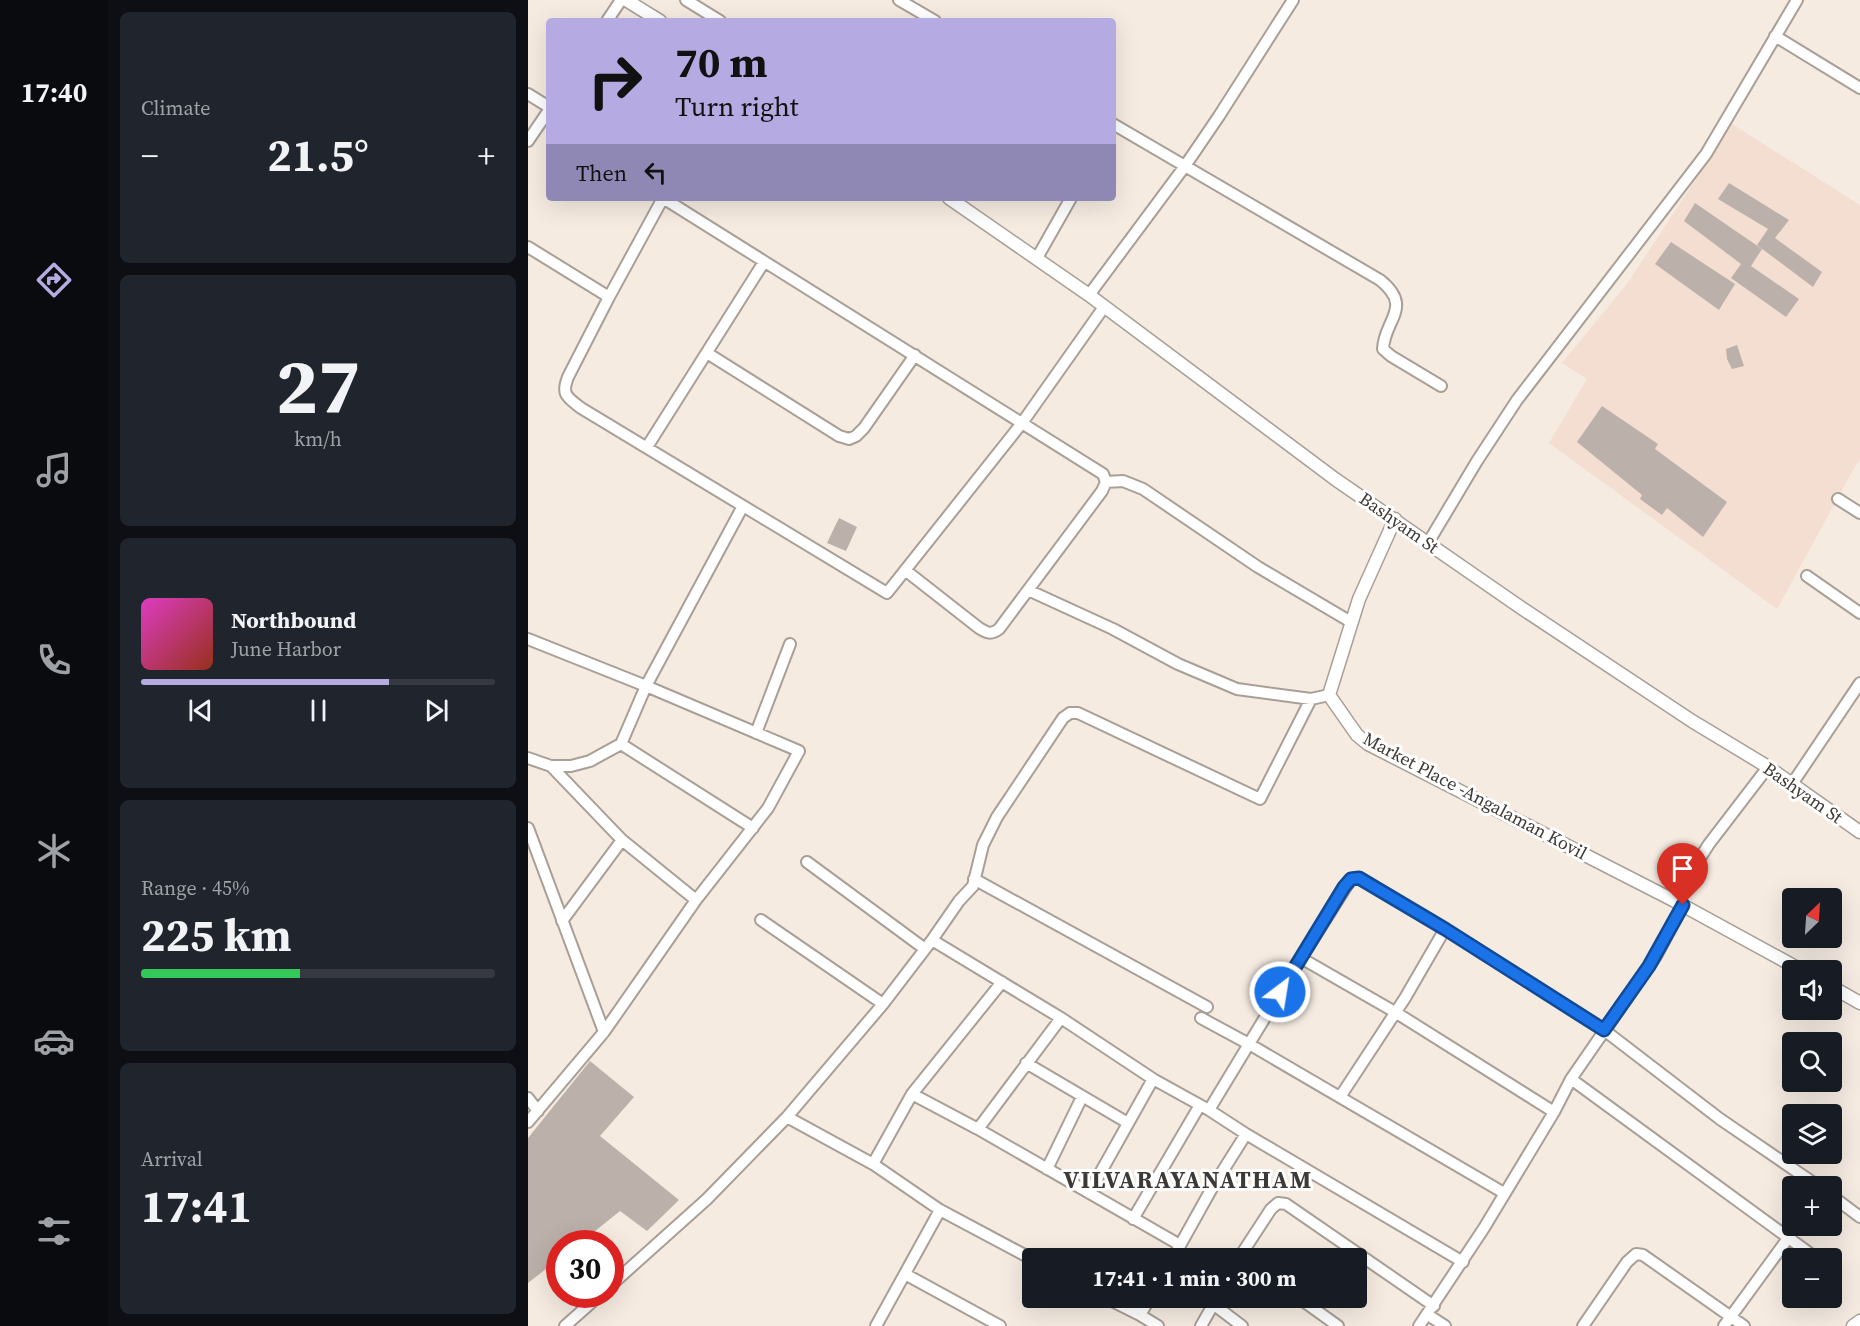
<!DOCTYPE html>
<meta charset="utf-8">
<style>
:root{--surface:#171b24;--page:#20242c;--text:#f1f3f6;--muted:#9ea1a6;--line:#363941;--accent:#b5aae2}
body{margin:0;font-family:"Source Serif 4",serif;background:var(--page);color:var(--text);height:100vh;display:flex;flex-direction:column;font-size:22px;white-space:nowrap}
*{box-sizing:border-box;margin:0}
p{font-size:20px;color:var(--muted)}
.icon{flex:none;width:33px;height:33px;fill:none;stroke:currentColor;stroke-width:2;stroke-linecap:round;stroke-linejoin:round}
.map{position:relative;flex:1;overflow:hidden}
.details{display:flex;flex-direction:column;gap:12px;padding:12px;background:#0d0f14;width:420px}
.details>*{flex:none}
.hud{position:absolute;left:18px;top:18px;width:570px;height:183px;border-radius:6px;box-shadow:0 6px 24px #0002;background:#b5aae2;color:#111;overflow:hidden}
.needle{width:39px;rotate:25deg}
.buttons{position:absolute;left:1254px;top:888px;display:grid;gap:12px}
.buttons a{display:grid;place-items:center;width:60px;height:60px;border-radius:6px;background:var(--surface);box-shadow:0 6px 24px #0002;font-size:30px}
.speed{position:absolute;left:18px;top:1230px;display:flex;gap:12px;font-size:30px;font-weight:700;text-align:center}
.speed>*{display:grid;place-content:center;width:78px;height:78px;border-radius:50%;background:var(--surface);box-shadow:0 6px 24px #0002;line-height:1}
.speed .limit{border:9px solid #d22;background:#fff;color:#111}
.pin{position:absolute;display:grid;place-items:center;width:51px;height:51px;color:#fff;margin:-62px -26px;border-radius:50% 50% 50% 0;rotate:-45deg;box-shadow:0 0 6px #0007}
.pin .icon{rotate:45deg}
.me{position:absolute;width:66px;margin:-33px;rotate:31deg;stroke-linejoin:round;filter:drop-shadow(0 0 4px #0008)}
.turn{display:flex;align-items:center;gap:21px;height:126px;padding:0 30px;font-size:27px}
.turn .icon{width:78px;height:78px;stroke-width:2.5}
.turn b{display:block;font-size:42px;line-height:51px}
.then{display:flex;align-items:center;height:57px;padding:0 30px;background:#0003;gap:12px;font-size:22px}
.big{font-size:45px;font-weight:700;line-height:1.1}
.details .card{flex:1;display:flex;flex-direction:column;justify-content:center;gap:9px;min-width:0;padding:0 21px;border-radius:9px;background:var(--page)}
.details .dial{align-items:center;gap:0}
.dial b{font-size:78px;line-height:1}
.song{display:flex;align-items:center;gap:18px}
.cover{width:72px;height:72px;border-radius:9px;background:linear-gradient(135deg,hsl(310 70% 55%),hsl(10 70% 35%))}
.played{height:6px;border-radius:3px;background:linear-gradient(90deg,var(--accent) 70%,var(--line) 70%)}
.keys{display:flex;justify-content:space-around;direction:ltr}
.heat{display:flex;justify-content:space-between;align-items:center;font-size:33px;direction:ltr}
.charge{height:9px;border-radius:4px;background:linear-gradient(90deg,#34c759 45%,var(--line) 0)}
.trip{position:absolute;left:494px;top:1248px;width:345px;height:60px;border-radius:6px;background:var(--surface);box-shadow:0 6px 24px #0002;font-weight:700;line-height:60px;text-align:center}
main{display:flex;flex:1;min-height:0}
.tab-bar{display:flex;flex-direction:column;width:108px;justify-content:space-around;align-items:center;background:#090b0e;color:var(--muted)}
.tab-bar .icon{width:42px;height:42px}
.tab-bar .current{color:var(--accent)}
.tab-bar b{font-size:27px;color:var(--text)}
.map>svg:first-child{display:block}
.education{fill:#f4ded2}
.building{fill:#bcb0aa}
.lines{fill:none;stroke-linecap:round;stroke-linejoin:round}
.minor-casing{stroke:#a89f96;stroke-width:14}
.tertiary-casing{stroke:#a89f96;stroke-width:15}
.minor{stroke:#fff;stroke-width:10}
.tertiary{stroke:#fff;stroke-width:12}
.route-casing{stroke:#114b97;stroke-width:15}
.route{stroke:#1a73e8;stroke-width:10}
.labels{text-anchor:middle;stroke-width:6;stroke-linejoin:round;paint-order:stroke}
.street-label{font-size:18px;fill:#3d3936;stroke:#fff}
.district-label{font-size:24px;font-weight:bold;letter-spacing:1.5px;fill:#3d3936;stroke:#fff}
</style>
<main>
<nav class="tab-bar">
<b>17:40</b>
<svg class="icon current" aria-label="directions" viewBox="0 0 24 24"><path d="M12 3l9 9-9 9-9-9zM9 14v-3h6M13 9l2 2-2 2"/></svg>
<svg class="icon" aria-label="music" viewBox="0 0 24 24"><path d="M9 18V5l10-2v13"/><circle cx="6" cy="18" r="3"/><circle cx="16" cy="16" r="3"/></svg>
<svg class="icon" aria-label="phone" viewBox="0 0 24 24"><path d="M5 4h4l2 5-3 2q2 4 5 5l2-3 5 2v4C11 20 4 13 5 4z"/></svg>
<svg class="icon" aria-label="climate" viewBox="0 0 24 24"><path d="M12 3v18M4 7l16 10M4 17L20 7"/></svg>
<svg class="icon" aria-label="car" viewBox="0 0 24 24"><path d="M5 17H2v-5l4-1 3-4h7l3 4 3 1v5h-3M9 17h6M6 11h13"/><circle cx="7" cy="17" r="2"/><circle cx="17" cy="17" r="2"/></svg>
<svg class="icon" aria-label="filters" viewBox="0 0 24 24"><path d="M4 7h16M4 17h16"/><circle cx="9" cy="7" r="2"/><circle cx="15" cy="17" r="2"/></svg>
</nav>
<section class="details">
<div class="card"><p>Climate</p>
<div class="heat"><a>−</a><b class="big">21.5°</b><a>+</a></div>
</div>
<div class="card dial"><b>27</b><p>km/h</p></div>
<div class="card">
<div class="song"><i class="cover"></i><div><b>Northbound</b><p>June Harbor</p></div></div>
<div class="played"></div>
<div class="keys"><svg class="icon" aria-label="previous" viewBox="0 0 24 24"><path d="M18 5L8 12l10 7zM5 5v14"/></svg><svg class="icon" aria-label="pause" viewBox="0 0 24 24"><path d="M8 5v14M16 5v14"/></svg><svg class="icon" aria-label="next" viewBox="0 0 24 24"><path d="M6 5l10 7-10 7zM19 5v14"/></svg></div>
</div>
<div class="card"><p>Range · 45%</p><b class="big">225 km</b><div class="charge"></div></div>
<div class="card"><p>Arrival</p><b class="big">17:41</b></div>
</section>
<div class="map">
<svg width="1332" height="1326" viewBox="0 0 1332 1326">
<rect width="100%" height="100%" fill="#f5ebe1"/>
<path class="education" d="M1204,124l128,81v255l-7,10 -76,139 -228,-166 38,-64 -25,-16 65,-79z"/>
<path class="building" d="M1201,183l60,37 -14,18 47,34 -9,15 -56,-42 11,-16 -50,-30z
M1167,203l67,46 -11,17 48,33 -13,18 -55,-39 10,-14 -57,-43z
M1143,242l64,42 -16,26 -64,-46z
M1209,345l7,21 -12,3 -5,-10 -1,-10z
M1074,406l56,38 -3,5 72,53 -24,35 -36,-29 -5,7 -22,-16 2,-4 -65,-53z
M311,518l18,9 -11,24 -19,-8z
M62,1061l44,36 -34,39 79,64 -32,31 -27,-20 -41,33h-19v14l-32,25v-145z"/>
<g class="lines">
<g class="minor-casing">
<path id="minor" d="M158,0l34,21
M371,0l36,21
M79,21l14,-21
M1247,36l85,52
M0,94l21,13
M585,124l267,156c34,27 4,40 3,69l8,7 50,30
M0,141l21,-31
M135,198l440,276 3,8 -4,9 -103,138c-8,6 -12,4 -20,-1l-74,-58
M0,247l81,50 54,-99
M509,258l34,-60
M561,295l96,-129 34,-50 74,-116
M81,297l-41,80c-7,18 -1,20 13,31l306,185 135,-170 82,-116
M179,353l132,83 10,3 7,-3 8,-8 51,-73
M119,447l117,-185
M578,482l17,-1 20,8 115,78 93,55
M1310,499l22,14
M900,543l49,-82 40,-61 189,-246 91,-154
M1279,576l53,37
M500,590l85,39 65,35 59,25 74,10 18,-4
M0,639l118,47 153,65 -31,57 -72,92 -92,132 -76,90
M228,733l34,-89
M93,744l132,84
M0,758l23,8h20l19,-5 31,-17 25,-58 97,-180
M23,766l71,74 74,60
M1264,784l68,-101
M0,828l76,204
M279,862l118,87
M446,879l233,128
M1145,900l36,-56 59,-77
M233,920l122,84
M34,921l60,-81
M404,940l129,78 92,61 56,31
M773,958l94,54 159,100
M673,1018l48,26 255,149
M498,1063l102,60
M1043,1079l245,179
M384,1094l66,35 202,116
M812,1097l65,-99 40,-69
M0,1098l10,13
M259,1117l86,47 67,46 -64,116
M450,1129l83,-111
M345,1164l39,-70 90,-112
M519,1169l35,-72
M561,1193l64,-114
M1304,1196l28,21
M412,1210l92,49
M605,1219l67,-114
M645,1258l39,-70 34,-54
M711,1258l32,-49 7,-6 8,1 148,102
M935,1262l-217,-128 -37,-24 92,-152 50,-79 9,-1 85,51 159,101 116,89 98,67
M1304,1270l2,2
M377,1274l95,52
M82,1286l97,-87 80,-82 96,-113 49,-64 27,-39 14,-15 10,-41 14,-28 66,-99 7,-5h8l182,86 51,-100
M578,1298l34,17
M622,1298l-10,17 18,11
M771,1298l39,28
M685,1304l29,22
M900,1315l17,11
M37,1326l36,-32
M673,1326l16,-28
M891,1326l65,-98 70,-116 17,-33 85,-123 27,-51
M1055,1326l44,-64 9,-8 7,1 101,71
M1196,1326l73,-100"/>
</g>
<g class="tertiary-casing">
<path id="tertiary" d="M98,0l34,21
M421,198l140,97 246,184 188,130 169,112 76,46 92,65
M867,519l-36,80 -30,96 28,40 11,9 305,156 128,70
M1304,987l28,16
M1325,1326l7,-5"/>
</g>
<use href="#minor" class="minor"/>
<use href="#tertiary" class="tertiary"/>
</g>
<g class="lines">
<g class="route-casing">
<path id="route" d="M752,992l64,-105 7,-8 8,-1 86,51 159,101 45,-64 34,-61"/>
</g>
<use href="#route" class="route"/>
</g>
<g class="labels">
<g class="street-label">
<text transform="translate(871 523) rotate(35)" y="6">Bashyam St</text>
<text transform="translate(1275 793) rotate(35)" y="6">Bashyam St</text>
<text transform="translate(947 796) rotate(28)" y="6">Market Place -Angalaman Kovil</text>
</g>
<g class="district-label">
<text x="660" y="1188">VILVARAYANATHAM</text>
</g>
</g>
</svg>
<div class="buttons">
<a><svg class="needle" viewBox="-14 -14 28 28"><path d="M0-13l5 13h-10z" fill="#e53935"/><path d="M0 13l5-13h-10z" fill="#9ea1a6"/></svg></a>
<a><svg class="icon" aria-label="sound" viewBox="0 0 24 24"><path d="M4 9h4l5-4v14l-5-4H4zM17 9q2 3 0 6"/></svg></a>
<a><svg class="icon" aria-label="search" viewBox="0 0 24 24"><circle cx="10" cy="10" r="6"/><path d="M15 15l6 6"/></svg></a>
<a><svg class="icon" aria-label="layers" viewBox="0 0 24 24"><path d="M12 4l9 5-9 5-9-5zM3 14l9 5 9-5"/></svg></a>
<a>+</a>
<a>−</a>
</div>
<div class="speed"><div class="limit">30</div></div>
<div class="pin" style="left:1155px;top:905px;background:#d93025"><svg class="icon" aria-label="arrive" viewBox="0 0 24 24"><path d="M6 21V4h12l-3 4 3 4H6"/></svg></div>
<svg class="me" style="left:752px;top:992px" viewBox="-20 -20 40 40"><circle r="17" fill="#1a73e8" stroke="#fff" stroke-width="3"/><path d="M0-11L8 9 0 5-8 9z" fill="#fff"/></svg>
<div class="trip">17:41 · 1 min · 300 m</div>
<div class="hud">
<div class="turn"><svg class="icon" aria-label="right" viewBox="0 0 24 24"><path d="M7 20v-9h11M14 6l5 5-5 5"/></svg><div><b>70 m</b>Turn right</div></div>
<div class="then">Then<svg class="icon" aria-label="left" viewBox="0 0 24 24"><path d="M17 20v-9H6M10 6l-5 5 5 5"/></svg></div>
</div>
</div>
</main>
